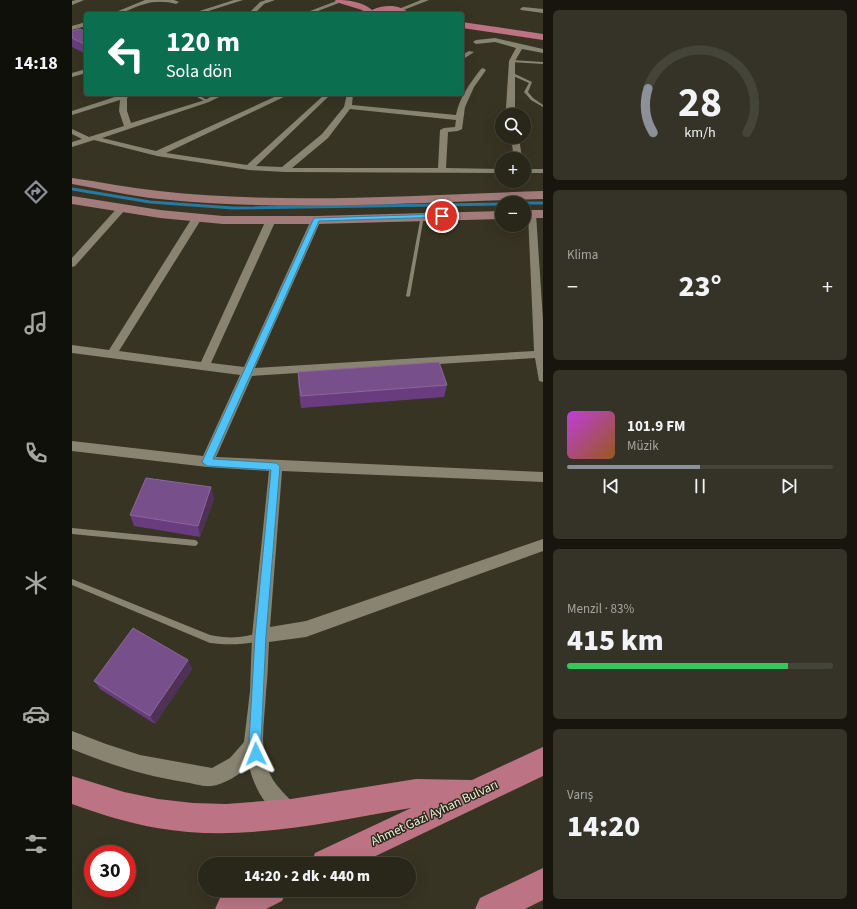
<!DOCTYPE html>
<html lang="tr">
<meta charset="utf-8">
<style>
:root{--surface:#29271a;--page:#353327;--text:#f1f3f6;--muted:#a5a5a2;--line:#454439;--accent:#8c9099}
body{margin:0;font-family:"Source Sans 3",sans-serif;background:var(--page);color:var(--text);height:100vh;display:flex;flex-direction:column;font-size:15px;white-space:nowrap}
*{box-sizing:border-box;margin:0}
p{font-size:13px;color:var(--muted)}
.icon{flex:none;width:22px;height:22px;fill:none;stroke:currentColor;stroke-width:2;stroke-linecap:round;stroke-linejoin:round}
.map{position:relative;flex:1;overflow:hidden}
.details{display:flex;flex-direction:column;gap:10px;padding:10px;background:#17150e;width:314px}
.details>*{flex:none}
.banner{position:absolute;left:12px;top:12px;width:380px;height:84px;border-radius:4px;box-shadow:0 4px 16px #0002,0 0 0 1px var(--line);background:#0b6e4f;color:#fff;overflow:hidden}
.fabs{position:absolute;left:423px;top:108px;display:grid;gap:8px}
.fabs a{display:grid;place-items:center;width:36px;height:36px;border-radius:50%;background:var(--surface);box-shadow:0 4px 16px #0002,0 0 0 1px var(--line);font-size:20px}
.speed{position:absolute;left:12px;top:845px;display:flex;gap:8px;font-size:20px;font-weight:700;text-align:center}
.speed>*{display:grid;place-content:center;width:52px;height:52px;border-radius:50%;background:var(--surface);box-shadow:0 4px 16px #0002,0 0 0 1px var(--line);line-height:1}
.speed .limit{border:6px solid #d22;background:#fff;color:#111}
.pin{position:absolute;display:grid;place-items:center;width:34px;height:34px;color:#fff;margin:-17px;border:2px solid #fff;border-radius:50%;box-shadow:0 1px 4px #0007}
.me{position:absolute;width:44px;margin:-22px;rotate:358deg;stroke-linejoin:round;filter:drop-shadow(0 0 3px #0008)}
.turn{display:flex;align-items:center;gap:14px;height:84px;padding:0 16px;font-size:18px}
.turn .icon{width:52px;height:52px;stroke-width:2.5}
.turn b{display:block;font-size:28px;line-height:34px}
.big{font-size:30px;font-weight:800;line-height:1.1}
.details .widget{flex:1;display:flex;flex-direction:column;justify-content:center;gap:6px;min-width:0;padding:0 14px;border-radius:6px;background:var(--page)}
.details .dial{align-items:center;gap:0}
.dial svg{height:104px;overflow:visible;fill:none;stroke:var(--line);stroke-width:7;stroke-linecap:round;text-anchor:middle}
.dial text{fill:var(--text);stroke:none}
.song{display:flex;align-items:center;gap:12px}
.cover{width:48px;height:48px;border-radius:6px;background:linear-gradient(135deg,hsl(290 70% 55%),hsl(30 70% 35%))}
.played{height:4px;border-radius:2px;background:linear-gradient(90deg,var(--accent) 50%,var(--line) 50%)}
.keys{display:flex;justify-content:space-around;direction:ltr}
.heat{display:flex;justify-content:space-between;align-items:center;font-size:22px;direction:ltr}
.charge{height:6px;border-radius:3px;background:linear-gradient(90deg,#34c759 83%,var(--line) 0)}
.trip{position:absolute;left:126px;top:857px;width:218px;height:40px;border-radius:20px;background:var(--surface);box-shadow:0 4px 16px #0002,0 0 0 1px var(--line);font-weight:800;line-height:40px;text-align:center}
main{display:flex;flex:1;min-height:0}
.tab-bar{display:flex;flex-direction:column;width:72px;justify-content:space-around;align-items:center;background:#10100a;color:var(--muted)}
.tab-bar .icon{width:28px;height:28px}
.tab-bar .on{color:var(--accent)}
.tab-bar b{font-size:18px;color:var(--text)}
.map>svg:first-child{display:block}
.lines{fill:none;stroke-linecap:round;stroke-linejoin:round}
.stream{stroke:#257aa4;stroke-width:3}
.lane{fill:#888471;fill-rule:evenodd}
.street{fill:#888471;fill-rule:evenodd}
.secondary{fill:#a27c7a;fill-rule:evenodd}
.primary{fill:#bc7384;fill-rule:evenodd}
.wall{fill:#693c80}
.shaded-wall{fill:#4f3157}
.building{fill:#774f8b;stroke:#8a6899}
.route{fill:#4fc3f7;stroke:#337fa1}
.labels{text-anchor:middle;stroke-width:3;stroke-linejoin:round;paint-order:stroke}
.near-street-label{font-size:13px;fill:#efede3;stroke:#2d2a19}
</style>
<main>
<nav class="tab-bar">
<b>14:18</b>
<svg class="icon on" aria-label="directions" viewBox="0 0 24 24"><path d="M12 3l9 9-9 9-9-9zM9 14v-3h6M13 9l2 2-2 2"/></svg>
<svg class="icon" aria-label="music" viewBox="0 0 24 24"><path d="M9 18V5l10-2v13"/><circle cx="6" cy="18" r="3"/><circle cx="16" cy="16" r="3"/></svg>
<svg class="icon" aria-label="phone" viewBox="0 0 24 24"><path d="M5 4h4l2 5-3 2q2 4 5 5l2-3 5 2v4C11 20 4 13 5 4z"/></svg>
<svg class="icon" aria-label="climate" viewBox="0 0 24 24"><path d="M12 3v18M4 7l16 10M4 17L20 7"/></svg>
<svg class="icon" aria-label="car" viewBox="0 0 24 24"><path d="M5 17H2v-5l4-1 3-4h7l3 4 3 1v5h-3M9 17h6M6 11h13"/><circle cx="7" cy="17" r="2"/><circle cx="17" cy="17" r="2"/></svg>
<svg class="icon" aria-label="filters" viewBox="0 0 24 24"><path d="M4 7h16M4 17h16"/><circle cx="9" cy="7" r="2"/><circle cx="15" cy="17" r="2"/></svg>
</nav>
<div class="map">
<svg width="471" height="909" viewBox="0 0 471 909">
<rect width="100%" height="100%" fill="#373423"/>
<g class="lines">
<path class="stream" d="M0,189l78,13 83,6 269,-4
M452,203h19"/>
<path class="lane" d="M440,60l31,2v2l-32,-2z
M439,73h2l19,9 -4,10 5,6 10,7v2l-12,-7 -7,-8 5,-9 -18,-8z
M120,94h4l13,7 -3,1z
M349,215l3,1 -14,80 -2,1 -2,-1z
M0,528l123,12 2,1 1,2 -1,2 -2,1 -123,-12z
M0,579l138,56c10,2 20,3 29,2 7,0 16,-4 23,-3l1,3 -1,3 -3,1c-17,4 -32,4 -49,2l-138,-58z"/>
<path class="street" d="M4,0h8l-12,5v-4z
M73,0h29l5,2 -3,2c-10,-3 -22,-3 -31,0 -12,3 -21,10 -34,10z
M162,0h9l-44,14h-9z
M194,0h9l-11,4 -10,10h-6l12,-12z
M267,0l5,1 -34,13h-8z
M349,0h8l-28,11 -5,-1z
M451,7l20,2v4l-22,-3 -1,-1z
M14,22v4l-14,4v-4z
M423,38l48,11v4l-21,-4 -7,12v54h-8l-1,-7 3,-47 7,-13 -21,-6 -19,2 -3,-2 3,-2z
M397,51l5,1 -12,8v-5z
M411,68l3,2 -12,17 -9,20 -3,22 -4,2 -10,1 -2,36 56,1v4l-218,-1 -35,-2 -92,-14 -63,-16 -22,7v-5l10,-3 -10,-5v-5l17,8 35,-11 -5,-15 1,-11 -48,15v-4l52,-17h7l-4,4v13l4,12 74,-23 11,-6h9l-16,8 -107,36 54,13 125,-57h9l-124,59 81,12 77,-70 10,-1 -6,3 -72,69 26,1 40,-33 22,-27 3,-13h6l-1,11 104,10c3,-17 14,-32 25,-46zM278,109l106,11 -1,7 -11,1 -4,2 -2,38h-146l36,-30z
M14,69v4l-14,4v-4z
M439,137h8l3,22h-8z
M452,169h19v4h-19z
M50,205l3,1 1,2 -1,2 -50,56 -3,1v-9l47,-52z
M460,211l4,3 7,106v62l-4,-1 -4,-23 -283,18 -36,81 327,15v10l-261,-11 -12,156 36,-6 237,-82v12l-237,86 -37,5c-1,17 -1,33 -3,50 -1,27 -8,57 4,82 7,16 22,24 28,37l-3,7 -7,3c-22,-10 -34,-34 -39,-55 -9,8 -25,19 -38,20 -8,1 -19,-3 -27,-4 -39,-6 -76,-18 -112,-33v-18l34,13 34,11 72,13 18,-10 14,-16 6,-51 2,-55 17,-165 -62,-4 -135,-16v-10l131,15 37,-81 -168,-22v-8l37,5 83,-132 5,-3 5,3 -83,133 82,11 65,-142 5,-3 5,3 -65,143 33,4 67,-147 5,-3 5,3 -66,148 279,-17 -6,-137z"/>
<path class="secondary" d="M0,178c29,4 58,10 87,13 127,14 256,4 384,0v8c-127,3 -258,13 -384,0 -29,-3 -58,-10 -87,-15z
M0,196l88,14 63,6h93l186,-5v8l-186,5h-93l-63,-6 -88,-14z
M452,210h19v8h-19z"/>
<path class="primary" d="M263,0c12,0 27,1 37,10 12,-6 29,-6 38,4h-10l-11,-3 -12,3h-10l-5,-4 -26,-8z
M390,22l81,12v6l-81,-12z
M471,747v29l-184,88h-48l4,-11 96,-45c-83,14 -169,35 -254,20 -29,-5 -57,-14 -85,-24v-28l52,16 34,7 35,4 33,1 65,-5 125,-20 56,1z
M471,868v32l-18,9h-50l5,-11z
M164,890h51l-5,11 -16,8h-51l5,-11z"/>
</g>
<path class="wall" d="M0,31l14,1v22l-14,-7z
M226,372l149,13 -3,12 -143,11 -3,-24z
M139,487l3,12 -14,38 -66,-11 -4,-11z
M116,660l4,9 -37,55 -55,-35 -6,-8z"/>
<path class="shaded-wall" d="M12,44h2v8z
M139,487l3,12 -14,38 -2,-11z
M116,660l4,9 -37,55 -5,-8z"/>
<path class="building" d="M8,29l6,3v12h-2l-12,-6v-7z
M367,362l8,23 -146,11 -3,-24z
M74,478l65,9 -13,39 -68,-11z
M61,628l55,32 -38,56 -56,-35z"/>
<path class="route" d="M370,214l3,2 -1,1 -125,4 -106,238 63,4 4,3 -14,170 -5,106 1,12 -2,4 -4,2 -4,-2 -3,-16 6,-106 16,-166 -64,-4 -5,-4 112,-244z"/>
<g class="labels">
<g class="near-street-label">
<text transform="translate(362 812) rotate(-25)" y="5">Ahmet Gazi Ayhan Bulvarı</text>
</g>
</g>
</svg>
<div class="fabs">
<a><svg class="icon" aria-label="search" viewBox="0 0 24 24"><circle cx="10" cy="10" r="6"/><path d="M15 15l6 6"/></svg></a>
<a>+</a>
<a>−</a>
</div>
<div class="speed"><div class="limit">30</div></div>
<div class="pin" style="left:370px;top:216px;background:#d93025"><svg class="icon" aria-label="arrive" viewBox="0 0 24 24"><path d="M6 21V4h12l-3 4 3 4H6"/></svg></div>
<svg class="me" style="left:184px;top:754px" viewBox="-20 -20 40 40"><path d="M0-17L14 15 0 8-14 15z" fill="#4fc3f7" stroke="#fff" stroke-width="4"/></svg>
<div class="trip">14:20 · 2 dk · 440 m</div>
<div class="banner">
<div class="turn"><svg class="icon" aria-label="left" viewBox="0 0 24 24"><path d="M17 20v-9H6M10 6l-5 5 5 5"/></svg><div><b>120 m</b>Sola dön</div></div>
</div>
</div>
<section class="details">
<div class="widget dial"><svg viewBox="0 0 100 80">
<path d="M14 69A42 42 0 1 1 86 69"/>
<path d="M14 69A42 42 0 0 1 10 35" stroke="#8c9099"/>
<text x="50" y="56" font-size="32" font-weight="700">28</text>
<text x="50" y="72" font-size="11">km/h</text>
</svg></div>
<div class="widget"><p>Klima</p>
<div class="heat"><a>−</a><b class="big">23°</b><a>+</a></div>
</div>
<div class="widget">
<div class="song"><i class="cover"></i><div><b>101.9 FM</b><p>Müzik</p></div></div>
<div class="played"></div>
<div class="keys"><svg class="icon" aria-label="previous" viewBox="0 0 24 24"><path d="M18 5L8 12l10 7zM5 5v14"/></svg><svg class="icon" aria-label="pause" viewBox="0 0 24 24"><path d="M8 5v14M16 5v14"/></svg><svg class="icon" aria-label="next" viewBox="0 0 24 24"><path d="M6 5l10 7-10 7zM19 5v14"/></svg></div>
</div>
<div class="widget"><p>Menzil · 83%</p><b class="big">415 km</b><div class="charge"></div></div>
<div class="widget"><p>Varış</p><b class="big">14:20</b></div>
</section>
</main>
